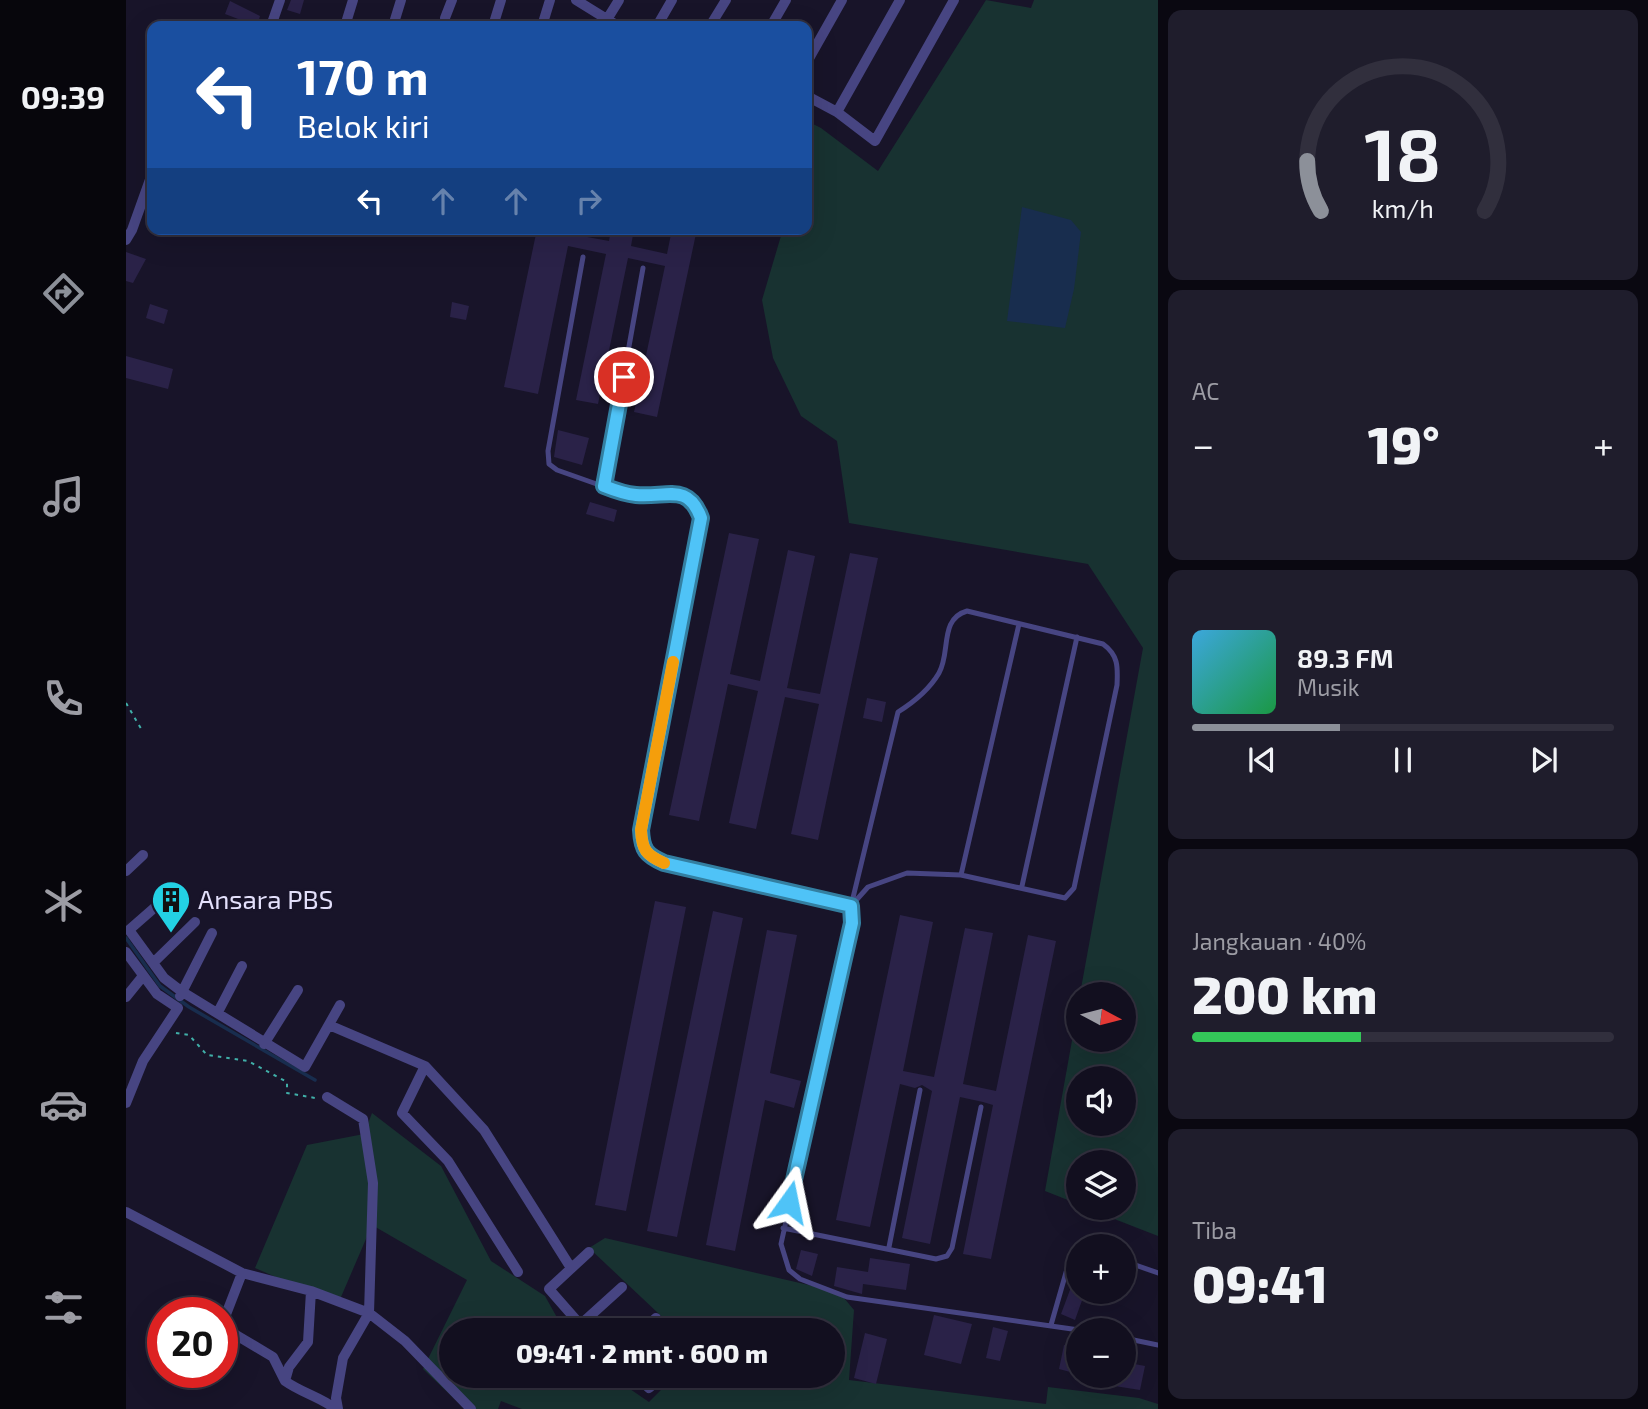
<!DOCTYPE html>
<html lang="id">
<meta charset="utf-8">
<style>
:root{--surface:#120f1f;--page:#1f1d2c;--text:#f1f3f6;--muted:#9c9ca4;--line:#312f3d;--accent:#8c9099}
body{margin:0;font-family:"Exo 2",sans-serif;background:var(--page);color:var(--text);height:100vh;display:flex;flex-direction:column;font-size:26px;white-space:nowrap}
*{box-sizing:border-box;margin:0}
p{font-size:23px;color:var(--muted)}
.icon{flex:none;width:38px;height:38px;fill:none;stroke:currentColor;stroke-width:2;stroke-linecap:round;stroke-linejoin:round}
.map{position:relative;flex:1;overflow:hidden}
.side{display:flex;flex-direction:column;gap:10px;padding:10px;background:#0a0811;width:490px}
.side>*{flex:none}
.banner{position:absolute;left:21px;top:21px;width:665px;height:214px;border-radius:14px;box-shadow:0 7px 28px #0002,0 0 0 2px var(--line);background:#1a4fa0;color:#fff;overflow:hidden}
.needle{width:46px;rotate:97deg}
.buttons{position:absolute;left:940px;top:982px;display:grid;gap:14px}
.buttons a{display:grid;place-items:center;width:70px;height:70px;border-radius:50%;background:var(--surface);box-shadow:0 7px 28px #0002,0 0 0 2px var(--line);font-size:35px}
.speed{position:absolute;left:21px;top:1297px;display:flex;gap:14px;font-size:35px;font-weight:700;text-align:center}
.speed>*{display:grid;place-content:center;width:91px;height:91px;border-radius:50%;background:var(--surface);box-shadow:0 7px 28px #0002,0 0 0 2px var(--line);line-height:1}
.speed .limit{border:10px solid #d22;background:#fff;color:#111}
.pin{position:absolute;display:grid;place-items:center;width:60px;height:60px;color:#fff;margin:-30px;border:4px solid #fff;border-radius:50%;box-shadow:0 2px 7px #0007}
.me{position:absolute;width:77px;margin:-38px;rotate:12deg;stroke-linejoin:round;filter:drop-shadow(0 0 5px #0008)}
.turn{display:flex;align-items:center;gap:24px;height:147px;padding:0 35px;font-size:32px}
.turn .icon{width:91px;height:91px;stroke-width:2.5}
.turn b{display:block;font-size:49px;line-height:60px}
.lanes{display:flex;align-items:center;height:66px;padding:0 35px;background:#0003;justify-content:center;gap:35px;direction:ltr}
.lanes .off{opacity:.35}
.big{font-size:52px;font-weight:800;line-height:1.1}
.side .widget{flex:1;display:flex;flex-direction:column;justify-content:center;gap:10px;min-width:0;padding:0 24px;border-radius:14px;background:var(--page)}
.side .dial{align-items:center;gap:0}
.dial svg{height:182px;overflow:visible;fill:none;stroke:var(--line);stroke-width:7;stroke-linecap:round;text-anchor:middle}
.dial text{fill:var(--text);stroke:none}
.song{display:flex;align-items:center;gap:21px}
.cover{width:84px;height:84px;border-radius:10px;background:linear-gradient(135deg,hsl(200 70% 55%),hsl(140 70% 35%))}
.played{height:7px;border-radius:4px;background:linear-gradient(90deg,var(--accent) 35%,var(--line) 35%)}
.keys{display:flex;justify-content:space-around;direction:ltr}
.heat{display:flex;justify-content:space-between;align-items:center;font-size:38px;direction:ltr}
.charge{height:10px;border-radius:5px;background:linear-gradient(90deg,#34c759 40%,var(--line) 0)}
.trip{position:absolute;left:313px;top:1318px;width:406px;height:70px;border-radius:35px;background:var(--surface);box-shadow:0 7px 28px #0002,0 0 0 2px var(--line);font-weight:800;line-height:70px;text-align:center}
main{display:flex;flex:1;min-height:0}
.tab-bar{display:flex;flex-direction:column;width:126px;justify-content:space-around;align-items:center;background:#07060c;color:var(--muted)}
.tab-bar .icon{width:49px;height:49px}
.tab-bar .current{color:var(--accent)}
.tab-bar b{font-size:32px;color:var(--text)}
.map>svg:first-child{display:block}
.green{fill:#183231;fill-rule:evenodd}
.water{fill:#182d4e}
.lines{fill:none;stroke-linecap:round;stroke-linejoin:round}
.stream{stroke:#182d4e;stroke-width:3.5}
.building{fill:#2a2248}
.path{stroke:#40afa8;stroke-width:2;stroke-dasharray:3.5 5;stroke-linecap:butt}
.service{stroke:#474582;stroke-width:5}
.minor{stroke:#474582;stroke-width:10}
.route-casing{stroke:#337fa1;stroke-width:18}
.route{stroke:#4fc3f7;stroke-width:12}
.slow{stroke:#f59e0b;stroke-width:12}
.labels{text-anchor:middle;stroke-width:5;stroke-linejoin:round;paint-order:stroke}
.poi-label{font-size:26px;fill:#e3e0fb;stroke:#181429;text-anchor:start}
</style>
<main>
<nav class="tab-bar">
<b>09:39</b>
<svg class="icon current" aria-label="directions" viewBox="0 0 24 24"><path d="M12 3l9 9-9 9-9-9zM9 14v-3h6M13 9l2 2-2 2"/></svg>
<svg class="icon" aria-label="music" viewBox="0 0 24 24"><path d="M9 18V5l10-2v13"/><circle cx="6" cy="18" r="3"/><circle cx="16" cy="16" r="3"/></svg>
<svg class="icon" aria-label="phone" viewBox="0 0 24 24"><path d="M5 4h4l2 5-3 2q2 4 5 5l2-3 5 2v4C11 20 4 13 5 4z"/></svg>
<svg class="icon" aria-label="climate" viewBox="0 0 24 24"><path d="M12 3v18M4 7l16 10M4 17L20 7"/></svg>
<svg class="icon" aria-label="car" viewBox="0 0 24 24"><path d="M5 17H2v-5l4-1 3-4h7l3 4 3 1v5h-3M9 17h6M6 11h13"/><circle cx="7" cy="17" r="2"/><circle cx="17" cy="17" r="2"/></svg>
<svg class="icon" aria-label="filters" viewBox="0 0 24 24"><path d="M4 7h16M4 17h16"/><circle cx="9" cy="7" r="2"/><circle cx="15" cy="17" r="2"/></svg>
</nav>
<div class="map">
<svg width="1032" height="1409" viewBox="0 0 1032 1409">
<rect width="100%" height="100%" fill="#181429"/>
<path class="green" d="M860,0l45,8 3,-8h124v1236l-72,-28h38v-46h-46v42l-33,-13 33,-184v33h46v-46h-44l63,-346 -55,-84 -239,-41 -12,-82 -36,-25 -28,-58 -11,-58 21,-71h24v-108l14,7 57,43zM952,1078h46v46h-46z
M246,1113l69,53 50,95 54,35 19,34h-112v46h159l38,26 26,-26h158v-46h-157l-87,-82 16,-10 234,54 15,18 -5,70 197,24 2,-17 91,11 19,6v5h-636l-21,-8 -3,8h-33l-42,-40 44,-89 -95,-55 -34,79 -83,-36 52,-123 57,-11z"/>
<path class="water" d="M896,207l49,13 10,12 -7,57 -9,39 -58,-7z"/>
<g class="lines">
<path class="stream" d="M0,938l34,48 29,21 126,73"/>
</g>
<path class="building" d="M165,0h13l-4,14 -13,-4z
M104,1l30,15 -3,10 -32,-12z
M411,229h35l-1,5 38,7 2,-12h23l-3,17 36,8 5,-25h25l-40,188 -23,-5 31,-146 -37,-8 -30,146 -22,-4 30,-146 -38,-8 -30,148 -34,-7z
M0,252l20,7 -13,24 -7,-2z
M326,302l17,4 -3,14 -16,-3z
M24,304l18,6 -4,14 -18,-6z
M0,356l47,13 -5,20 -42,-11z
M432,430l31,8 -7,27 -28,-8z
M464,502l27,8 -3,12 -28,-8z
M603,533l30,6 -29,135 30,7 28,-131 27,6 -28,132 33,6 30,-141 28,5 -60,282 -27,-6 28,-130 -34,-7 -29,132 -27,-6 29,-132 -30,-7 -29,137 -30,-6z
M741,698l19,4 -4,20 -19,-4z
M529,901l31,6 -60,304 -31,-6z
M587,911l30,7 -66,319 -30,-6z
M774,915l33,7 -30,149 31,6 31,-149 28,5 -30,151 33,7 32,-156 28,6 -65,318 -28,-5 30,-149 -10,-3 -23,-5 -30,147 -28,-6 30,-147 -10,-6 -7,3 -15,-4 -30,143 -34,-7z
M641,930l30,5 -27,138 31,8 -7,27 -29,-8 -30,151 -29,-6z
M675,1250l17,4 -6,22 -16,-7z
M744,1258l40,6 -4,26 -43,-6 -1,10 -28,-8 3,-19 31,5z
M951,1271l1,21h7l-10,28 -14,-6z
M808,1315l38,9 -11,40 -37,-9z
M867,1327l15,4 -8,30 -14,-3z
M739,1333l22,6 -11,45 -22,-6z
M938,1345l14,3v26l-19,-5z
M998,1362l21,4 -5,24 -38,-6 1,-8h21z"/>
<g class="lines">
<path class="path" d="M0,703l17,29
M50,1033l13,2 18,20 41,6 39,21v11l28,5"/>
<path class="service" d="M457,257l-35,194 1,13 8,6 65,23 66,3 8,7 5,15 -60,312c1,20 5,25 23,33l187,43
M478,486l39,-218
M835,875l58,-251
M896,886l55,-249
M725,906l17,-19 39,-14 54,2 104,23 9,-10 43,-203c1,-19 1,-30 -14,-41l-136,-33c-28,8 -16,41 -28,62 -10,17 -25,29 -41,39l-47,194 1,17 -71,321 8,26 11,9 47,18 232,33
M657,1228l153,31 11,-3 5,-8 29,-141
M763,1247l31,-157
M998,1261l34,12
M925,1325l20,-70 7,-5
M998,1338l34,7"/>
<path class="minor" d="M450,0l42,26
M319,18l7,-18
M480,21l13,-21
M145,26l9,-26
M219,26l8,-26
M267,26l8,-26
M367,26l8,-26
M416,26l8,-26
M531,26l15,-26
M584,26l16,-26
M645,26l15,-26
M681,62l35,-62
M681,96l30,16 38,29 79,-141
M711,112l63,-112
M0,240l6,-10 20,-56
M0,871l17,-16
M43,895l-40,35 35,48 17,13 124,76 35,-62
M0,952l31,42 21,14 -35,53 -17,42
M27,963l42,-41
M54,996l32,-63
M0,997l17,-21
M92,1012l24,-46
M203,1025l96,41 59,64 87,138
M138,1044l34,-54
M299,1066l-23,47 46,48 70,111
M201,1097l36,22 10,64 -4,130 -26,45 -7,40 2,11
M0,1212l116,61 69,18 58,22 36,28 66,68
M116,1273l-17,44 6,15 42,25 12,24
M185,1291l-3,51 -19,25 -4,14c17,12 33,15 51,28
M454,1325l42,-38
M459,1330l-36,-41 40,-37
M517,1330l13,-12
M510,1376l13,12 14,-12"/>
</g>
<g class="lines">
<g class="route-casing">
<path id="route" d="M498,377l-20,109c10,4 20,8 32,9 30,3 52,-13 65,23l-60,312c1,20 5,25 23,33l187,43 1,17 -63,279"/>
</g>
<use href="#route" class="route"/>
<path class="slow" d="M538,863c-18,-8 -22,-13 -23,-33l32,-168"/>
</g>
<defs>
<g id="building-pin" transform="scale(2.0125)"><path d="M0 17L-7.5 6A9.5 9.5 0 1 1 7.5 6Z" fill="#23d1e4" stroke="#181429"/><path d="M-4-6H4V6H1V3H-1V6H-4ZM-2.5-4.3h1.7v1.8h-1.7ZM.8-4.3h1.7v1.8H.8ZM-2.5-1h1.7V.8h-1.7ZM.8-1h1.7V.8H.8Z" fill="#111"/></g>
</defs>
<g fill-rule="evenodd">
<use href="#building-pin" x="45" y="900"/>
</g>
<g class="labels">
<g class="poi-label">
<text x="72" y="909">Ansara PBS</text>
</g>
</g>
</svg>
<div class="buttons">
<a><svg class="needle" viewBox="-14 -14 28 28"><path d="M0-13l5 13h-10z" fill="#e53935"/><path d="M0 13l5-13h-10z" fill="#9c9ca4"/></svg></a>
<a><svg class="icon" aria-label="sound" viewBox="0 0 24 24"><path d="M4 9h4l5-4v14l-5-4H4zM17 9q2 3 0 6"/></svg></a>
<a><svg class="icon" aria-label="layers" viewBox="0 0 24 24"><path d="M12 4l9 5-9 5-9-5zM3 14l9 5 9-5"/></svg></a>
<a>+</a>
<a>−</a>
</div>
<div class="speed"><div class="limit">20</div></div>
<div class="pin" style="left:498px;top:377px;background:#d93025"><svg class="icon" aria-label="arrive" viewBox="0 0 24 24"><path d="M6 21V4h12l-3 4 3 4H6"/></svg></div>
<svg class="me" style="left:663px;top:1202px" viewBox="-20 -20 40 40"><path d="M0-17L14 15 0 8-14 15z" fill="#4fc3f7" stroke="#fff" stroke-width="4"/></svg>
<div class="trip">09:41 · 2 mnt · 600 m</div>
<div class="banner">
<div class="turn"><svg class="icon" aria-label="left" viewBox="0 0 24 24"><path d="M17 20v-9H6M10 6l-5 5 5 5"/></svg><div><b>170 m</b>Belok kiri</div></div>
<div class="lanes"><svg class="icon" aria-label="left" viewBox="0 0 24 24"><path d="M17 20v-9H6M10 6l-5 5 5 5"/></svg><svg class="icon off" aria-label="ahead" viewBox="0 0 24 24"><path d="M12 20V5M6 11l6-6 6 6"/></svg><svg class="icon off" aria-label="ahead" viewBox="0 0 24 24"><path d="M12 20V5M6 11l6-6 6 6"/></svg><svg class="icon off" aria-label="right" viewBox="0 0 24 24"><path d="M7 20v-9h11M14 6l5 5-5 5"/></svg></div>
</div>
</div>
<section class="side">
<div class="widget dial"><svg viewBox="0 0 100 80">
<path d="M14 69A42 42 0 1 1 86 69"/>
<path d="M14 69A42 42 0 0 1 8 47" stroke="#8c9099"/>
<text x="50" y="56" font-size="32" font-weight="700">18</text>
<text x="50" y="72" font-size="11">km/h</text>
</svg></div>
<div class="widget"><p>AC</p>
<div class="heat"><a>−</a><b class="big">19°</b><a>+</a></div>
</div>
<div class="widget">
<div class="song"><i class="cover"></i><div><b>89.3 FM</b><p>Musik</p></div></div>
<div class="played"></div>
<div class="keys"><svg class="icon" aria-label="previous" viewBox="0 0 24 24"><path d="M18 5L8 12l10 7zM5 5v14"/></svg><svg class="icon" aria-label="pause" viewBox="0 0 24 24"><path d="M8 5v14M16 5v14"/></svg><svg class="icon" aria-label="next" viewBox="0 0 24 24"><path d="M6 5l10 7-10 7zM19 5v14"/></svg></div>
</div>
<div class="widget"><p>Jangkauan · 40%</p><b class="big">200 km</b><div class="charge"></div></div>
<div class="widget"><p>Tiba</p><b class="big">09:41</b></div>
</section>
</main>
